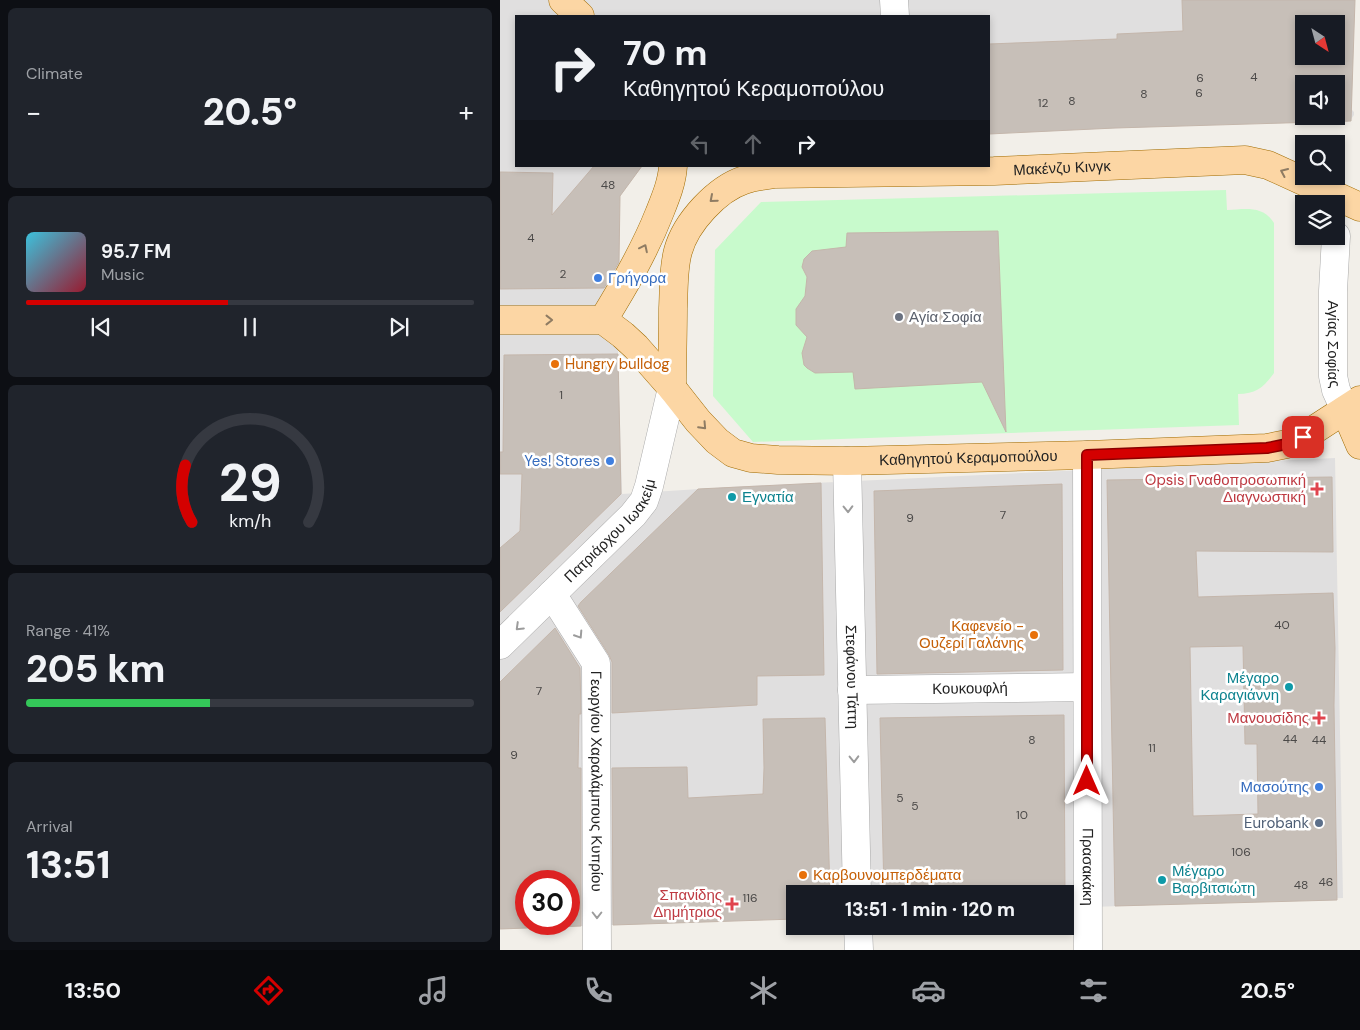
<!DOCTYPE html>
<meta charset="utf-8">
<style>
:root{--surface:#171b24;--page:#20242c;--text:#f1f3f6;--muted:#9ea1a6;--line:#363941;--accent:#d40000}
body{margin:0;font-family:"DM Sans",sans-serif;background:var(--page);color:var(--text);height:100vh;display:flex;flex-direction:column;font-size:19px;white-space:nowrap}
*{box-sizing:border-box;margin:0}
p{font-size:16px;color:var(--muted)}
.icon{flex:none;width:28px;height:28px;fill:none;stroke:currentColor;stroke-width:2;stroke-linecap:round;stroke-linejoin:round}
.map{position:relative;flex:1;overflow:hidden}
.drawer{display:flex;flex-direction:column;gap:8px;padding:8px;background:#0d0f14;width:500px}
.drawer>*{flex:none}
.top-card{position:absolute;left:15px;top:15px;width:475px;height:152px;border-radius:0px;box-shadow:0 2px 8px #0003;background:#171b24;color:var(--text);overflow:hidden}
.needle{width:32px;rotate:144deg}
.controls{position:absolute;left:795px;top:15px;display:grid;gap:10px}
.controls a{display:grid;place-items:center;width:50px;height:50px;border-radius:0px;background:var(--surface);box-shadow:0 2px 8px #0003;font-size:25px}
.speed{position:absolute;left:15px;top:870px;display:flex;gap:10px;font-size:25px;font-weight:700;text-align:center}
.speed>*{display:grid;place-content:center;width:65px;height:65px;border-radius:50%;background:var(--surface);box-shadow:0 2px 8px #0003;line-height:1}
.speed .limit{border:8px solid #d22;background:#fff;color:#111}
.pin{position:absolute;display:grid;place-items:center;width:42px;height:42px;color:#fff;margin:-21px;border-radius:10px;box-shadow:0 2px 8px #0006}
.me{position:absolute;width:55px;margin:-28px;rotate:0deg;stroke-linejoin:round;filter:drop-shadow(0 0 4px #0008)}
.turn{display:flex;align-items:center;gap:18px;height:105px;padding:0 25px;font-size:22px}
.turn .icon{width:65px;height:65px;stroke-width:2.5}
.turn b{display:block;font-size:35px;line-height:42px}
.lanes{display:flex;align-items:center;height:48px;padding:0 25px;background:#0003;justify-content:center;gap:25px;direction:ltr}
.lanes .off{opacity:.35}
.big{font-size:38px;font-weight:800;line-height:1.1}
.drawer .widget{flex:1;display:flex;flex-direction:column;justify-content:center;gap:8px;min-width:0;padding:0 18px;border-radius:8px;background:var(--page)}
.drawer .dial{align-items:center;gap:0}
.dial svg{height:130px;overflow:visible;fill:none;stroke:var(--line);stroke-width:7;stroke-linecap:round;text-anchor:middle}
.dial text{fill:var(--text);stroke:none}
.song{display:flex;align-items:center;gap:15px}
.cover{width:60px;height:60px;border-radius:8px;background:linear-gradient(135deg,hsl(190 70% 55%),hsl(350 70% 35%))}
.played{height:5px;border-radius:2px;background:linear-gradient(90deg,var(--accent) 45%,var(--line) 45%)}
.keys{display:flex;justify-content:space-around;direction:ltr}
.heat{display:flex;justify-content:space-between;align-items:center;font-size:28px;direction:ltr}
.charge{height:8px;border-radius:4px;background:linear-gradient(90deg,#34c759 41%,var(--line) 0)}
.trip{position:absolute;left:286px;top:885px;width:288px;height:50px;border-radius:0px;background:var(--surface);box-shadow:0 2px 8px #0003;font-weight:800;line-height:50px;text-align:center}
.tabs{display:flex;height:80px;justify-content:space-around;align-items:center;background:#090b0e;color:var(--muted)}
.tabs .icon{width:35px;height:35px}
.tabs .selected{color:var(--accent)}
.tabs b{font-size:22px;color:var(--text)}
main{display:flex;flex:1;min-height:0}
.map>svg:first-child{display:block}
.residential{fill:#e0dfdf;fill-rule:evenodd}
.park{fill:#c8facc}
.building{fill:#c7bfb8;stroke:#c4b6ab;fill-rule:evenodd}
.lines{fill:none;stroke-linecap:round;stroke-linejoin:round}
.minor-casing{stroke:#a9a9a9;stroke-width:29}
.major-casing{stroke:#a06b00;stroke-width:29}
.minor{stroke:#fff;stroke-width:28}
.major{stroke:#fcd6a4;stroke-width:28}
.oneway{stroke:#8f7c63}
.oneway2{stroke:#9c9c9c}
.route-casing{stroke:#8a0000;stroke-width:12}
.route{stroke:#d40000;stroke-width:9}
.shop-dot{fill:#3f7fe0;stroke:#fff;stroke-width:2}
.worship-dot{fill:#6b7280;stroke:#fff;stroke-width:2}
.food-dot{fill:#e8710a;stroke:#fff;stroke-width:2}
.health-dot{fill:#e0444e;stroke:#fff;stroke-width:2}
.culture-dot{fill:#0f9aa8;stroke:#fff;stroke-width:2}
.service-dot{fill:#5c6f8a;stroke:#fff;stroke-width:2}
.labels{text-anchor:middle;stroke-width:5;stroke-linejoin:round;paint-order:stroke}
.number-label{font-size:12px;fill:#4b4948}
.street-label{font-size:15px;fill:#222;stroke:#fff}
.shop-label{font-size:15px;fill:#366cbe;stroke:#fff;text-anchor:end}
.worship-label{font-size:15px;fill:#5b616d;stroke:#fff;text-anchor:start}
.food-label{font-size:15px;fill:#c56008;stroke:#fff;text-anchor:start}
.health-label{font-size:15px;fill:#be3a42;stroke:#fff;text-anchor:end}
.culture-label{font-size:15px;fill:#0d838f;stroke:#fff;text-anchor:start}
.service-label{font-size:15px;fill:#4e5e75;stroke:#fff;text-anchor:end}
</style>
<main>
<section class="drawer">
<div class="widget"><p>Climate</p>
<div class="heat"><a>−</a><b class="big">20.5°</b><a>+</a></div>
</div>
<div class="widget">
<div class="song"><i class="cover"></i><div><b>95.7 FM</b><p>Music</p></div></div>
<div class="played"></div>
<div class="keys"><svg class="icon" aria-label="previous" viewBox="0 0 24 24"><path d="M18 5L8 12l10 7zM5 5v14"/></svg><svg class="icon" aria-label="pause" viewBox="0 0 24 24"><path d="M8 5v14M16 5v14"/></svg><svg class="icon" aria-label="next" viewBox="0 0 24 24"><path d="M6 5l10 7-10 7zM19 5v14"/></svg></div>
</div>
<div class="widget dial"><svg viewBox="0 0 100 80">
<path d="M14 69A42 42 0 1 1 86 69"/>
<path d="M14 69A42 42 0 0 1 10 34" stroke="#d40000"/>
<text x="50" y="56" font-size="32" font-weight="700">29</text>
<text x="50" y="72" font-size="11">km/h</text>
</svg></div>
<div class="widget"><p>Range · 41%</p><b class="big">205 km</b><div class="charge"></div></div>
<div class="widget"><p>Arrival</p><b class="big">13:51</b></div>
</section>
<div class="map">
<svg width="860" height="950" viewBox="0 0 860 950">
<rect width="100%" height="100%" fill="#f2efe9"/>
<path class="residential" d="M0,0h855l-4,109 3,3v3l-3,4 -4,3 -6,-1 -57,1 -295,11v-117h-473v150h126l-22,30 -2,158 4,140 108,-7 605,-29 8,440 -278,10v-14h-270v25l-295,10zM804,24h32v32h-32zM804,84h32v32h-32zM26,881h43v43h-43z"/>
<path class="park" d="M726,190l1,20c18,-1 36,-5 47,13v150c-10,14 -18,21 -36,21l1,31 -486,17 -40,-46 2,-146 46,-48z"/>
<path class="building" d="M682,0h173l-4,121 -236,7 -126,6v-90l128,-5v-5l66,-3zM804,24h32v32h-32zM804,84h32v32h-32z
M94,166h48l-22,30 -1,66 -15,26 -104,1v-117l53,1 -1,42z
M498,231l8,201 -24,-50 -127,7 -2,-17 -38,1 -8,-5 -3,-3 -2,-12 5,-16 -11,-12v-16l9,-13 2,-19 -5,-10 2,-8 8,-8 34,-4 1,-14z
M118,354l3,140 -121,118v-64l20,-17 2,-57h-22v-22h3l1,-97z
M832,477l1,75 -137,-1 2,46 135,-4 2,55 -1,57 3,195 -222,6 -8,-426zM743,646l2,98h12l1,70 -65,2 -3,-169z
M321,483l3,192 -67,1v29l-145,8v-51l-3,-7 -31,-49 3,-4 117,-113z
M562,484l1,186 -186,4 -3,-183z
M55,628l25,40 1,46h-2l-1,54h3v158l-81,3v-247zM26,881h43v43h-43z
M564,715l1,179h-181l-4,-176z
M325,718l5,176h-35v25l-182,6 -1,-157 75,-1 1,31 75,-4 1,-26 -1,-49z"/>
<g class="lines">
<g class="minor-casing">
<g id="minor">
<path d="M394,0l1,16"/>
<path id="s1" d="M836,236l-3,55v85l3,14 9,20"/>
<path id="s2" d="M587,455l1,495"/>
<path id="s3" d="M347,461l10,433"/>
<path id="s4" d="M52,594l44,69 1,287"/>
<path id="s5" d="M0,645l133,-130 11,-14 5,-15 23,-98"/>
<path id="s6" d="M352,690l235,-3"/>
<path d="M358,926l1,24"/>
</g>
</g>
<g class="major-casing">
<g id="major">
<path d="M63,0l17,16"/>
<path id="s7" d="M0,320h103l20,15 13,12 36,41 26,33 19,20 16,12 18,5 27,2 69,1 240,-6 180,-7 20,-4 16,-7 57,-37"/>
<path d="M103,320c21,-34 41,-68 56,-106 6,-15 13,-31 14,-48"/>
<path id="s8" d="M172,388c0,-26 1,-53 1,-80 1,-19 0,-39 5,-57 8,-29 39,-62 66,-71 10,-4 20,-4 30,-6l220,-3 251,-11 23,5 92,42"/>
<path d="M845,410l15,35"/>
</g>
</g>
<use href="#minor" class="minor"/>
<use href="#major" class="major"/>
</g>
<defs><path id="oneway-chevron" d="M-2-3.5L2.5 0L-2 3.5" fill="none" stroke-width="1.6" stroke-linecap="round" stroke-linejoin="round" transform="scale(1.25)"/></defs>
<g class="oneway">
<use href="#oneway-chevron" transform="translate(784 172) rotate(-156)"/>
<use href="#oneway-chevron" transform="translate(213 199) rotate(139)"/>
<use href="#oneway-chevron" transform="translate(144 248) rotate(-64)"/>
<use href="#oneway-chevron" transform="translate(49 320)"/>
<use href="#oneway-chevron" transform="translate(203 426) rotate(47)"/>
</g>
<g class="oneway2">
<use href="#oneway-chevron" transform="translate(348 509) rotate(89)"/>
<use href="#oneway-chevron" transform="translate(19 627) rotate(136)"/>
<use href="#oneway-chevron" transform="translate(79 635) rotate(57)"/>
<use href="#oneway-chevron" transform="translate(354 759) rotate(89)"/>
<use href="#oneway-chevron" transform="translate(97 915) rotate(90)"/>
</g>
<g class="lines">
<g class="route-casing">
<path id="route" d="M587,781v-326l180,-7 20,-4 16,-7"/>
</g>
<use href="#route" class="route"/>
</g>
<g class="shop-dot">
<circle cx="98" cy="278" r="5"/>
<circle cx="110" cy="461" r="5"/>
<circle cx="819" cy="787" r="5"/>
</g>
<circle class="worship-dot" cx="399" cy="317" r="5"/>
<g class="food-dot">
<circle cx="55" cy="364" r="5"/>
<circle cx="534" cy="635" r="5"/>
<circle cx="303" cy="875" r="5"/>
</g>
<g class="health-dot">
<path d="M814.5 481.5h5v5h5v5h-5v5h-5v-5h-5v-5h5z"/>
<path d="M816.5 710.5h5v5h5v5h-5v5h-5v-5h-5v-5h5z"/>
<path d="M229.5 896.5h5v5h5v5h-5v5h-5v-5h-5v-5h5z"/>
</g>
<g class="culture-dot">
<circle cx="232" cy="497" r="5"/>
<circle cx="789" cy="687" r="5"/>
<circle cx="662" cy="880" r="5"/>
</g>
<circle class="service-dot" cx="819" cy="823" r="5"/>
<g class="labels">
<g class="number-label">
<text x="754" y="81">4</text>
<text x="700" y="82">6</text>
<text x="699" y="97">6</text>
<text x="644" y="98">8</text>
<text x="572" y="105">8</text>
<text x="543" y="107">12</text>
<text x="108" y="189">48</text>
<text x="31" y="242">4</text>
<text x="63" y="278">2</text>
<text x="61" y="399">1</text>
<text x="503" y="519">7</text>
<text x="410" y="522">9</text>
<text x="782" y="629">40</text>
<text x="39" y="695">7</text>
<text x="790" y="743">44</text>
<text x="532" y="744">8</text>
<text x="819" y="744">44</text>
<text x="652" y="752">11</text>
<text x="14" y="759">9</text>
<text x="400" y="802">5</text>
<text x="415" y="810">5</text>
<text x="522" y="819">10</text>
<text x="741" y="856">106</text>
<text x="826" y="886">46</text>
<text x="801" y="889">48</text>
<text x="250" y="902">116</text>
</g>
<g class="street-label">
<text dy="5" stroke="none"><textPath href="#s8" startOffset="556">Μακένζυ Κινγκ</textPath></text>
<text dy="5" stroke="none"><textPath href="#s1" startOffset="108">Αγίας Σοφίας</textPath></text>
<text dy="5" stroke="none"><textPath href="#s7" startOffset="526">Καθηγητού Κεραμοπούλου</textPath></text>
<text dy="5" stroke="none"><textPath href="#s5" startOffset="160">Πατριάρχου Ιωακείμ</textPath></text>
<text dy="5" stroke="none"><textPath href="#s3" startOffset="216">Στεφάνου Τάττη</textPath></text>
<text dy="5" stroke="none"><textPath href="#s6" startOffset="118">Κουκουφλή</textPath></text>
<text dy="5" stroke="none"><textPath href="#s4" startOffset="200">Γεωργίου Χαραλάμπους Κυπρίου</textPath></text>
<text dy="5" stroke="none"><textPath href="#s2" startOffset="412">Πρασακάκη</textPath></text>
</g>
<g class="shop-label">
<text x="108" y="283" text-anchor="start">Γρήγορα</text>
<text x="100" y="466">Yes! Stores</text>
<text x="809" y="792">Μασούτης</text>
</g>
<g class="worship-label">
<text x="409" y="322">Αγία Σοφία</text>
</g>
<g class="food-label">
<text x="65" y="369">Hungry bulldog</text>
<text x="524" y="631" text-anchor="end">Καφενείο -<tspan x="524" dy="17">Ουζερί Γαλάνης</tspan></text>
<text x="313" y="880">Καρβουνομπερδέματα</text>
</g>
<g class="health-label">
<text x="806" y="485">Opsis Γναθοπροσωπική<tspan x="806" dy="17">Διαγνωστική</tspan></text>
<text x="809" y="723">Μανουσίδης</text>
<text x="222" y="900">Σπανίδης<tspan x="222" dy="17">Δημήτριος</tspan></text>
</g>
<g class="culture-label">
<text x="242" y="502">Εγνατία</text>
<text x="779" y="683" text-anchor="end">Μέγαρο<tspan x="779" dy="17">Καραγιάννη</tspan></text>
<text x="672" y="876">Μέγαρο<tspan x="672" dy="17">Βαρβιτσιώτη</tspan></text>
</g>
<g class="service-label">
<text x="809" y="828">Eurobank</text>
</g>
</g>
</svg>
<div class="controls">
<a><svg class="needle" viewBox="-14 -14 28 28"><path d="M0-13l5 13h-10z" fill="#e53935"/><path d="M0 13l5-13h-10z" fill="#9ea1a6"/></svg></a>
<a><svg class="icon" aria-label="sound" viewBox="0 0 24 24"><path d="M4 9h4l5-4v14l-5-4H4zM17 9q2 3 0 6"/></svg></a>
<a><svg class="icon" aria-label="search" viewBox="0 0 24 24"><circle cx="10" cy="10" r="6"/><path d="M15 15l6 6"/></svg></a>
<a><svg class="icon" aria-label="layers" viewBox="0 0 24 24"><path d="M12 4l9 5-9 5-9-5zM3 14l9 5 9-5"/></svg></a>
</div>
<div class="speed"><div class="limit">30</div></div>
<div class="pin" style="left:803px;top:437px;background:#d93025"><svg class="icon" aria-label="arrive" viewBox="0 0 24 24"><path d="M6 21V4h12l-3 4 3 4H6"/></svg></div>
<svg class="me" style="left:587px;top:781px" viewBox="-20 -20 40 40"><path d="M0-17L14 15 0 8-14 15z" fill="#d40000" stroke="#fff" stroke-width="4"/></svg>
<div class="trip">13:51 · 1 min · 120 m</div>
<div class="top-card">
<div class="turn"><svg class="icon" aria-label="right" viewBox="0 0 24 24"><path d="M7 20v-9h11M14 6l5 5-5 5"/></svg><div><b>70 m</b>Καθηγητού Κεραμοπούλου</div></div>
<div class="lanes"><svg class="icon off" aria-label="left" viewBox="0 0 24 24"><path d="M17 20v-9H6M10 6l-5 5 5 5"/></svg><svg class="icon off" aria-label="ahead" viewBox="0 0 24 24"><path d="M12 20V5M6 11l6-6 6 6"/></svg><svg class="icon" aria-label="right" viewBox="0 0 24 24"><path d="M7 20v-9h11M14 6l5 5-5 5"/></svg></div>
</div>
</div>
</main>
<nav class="tabs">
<b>13:50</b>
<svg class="icon selected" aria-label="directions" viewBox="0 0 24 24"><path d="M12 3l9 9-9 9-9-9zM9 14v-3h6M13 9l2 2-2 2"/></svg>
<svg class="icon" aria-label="music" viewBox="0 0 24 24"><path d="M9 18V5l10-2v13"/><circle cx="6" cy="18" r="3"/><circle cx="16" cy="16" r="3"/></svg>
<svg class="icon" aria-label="phone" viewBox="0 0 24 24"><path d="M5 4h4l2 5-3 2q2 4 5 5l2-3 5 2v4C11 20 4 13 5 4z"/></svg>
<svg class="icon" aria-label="climate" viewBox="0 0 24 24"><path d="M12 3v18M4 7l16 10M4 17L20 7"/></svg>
<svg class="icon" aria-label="car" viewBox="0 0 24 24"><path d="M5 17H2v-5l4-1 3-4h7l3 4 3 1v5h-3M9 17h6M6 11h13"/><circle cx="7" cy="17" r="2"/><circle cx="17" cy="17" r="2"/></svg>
<svg class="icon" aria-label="filters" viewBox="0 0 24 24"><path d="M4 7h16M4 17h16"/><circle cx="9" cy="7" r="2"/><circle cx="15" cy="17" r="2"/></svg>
<b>20.5°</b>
</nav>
